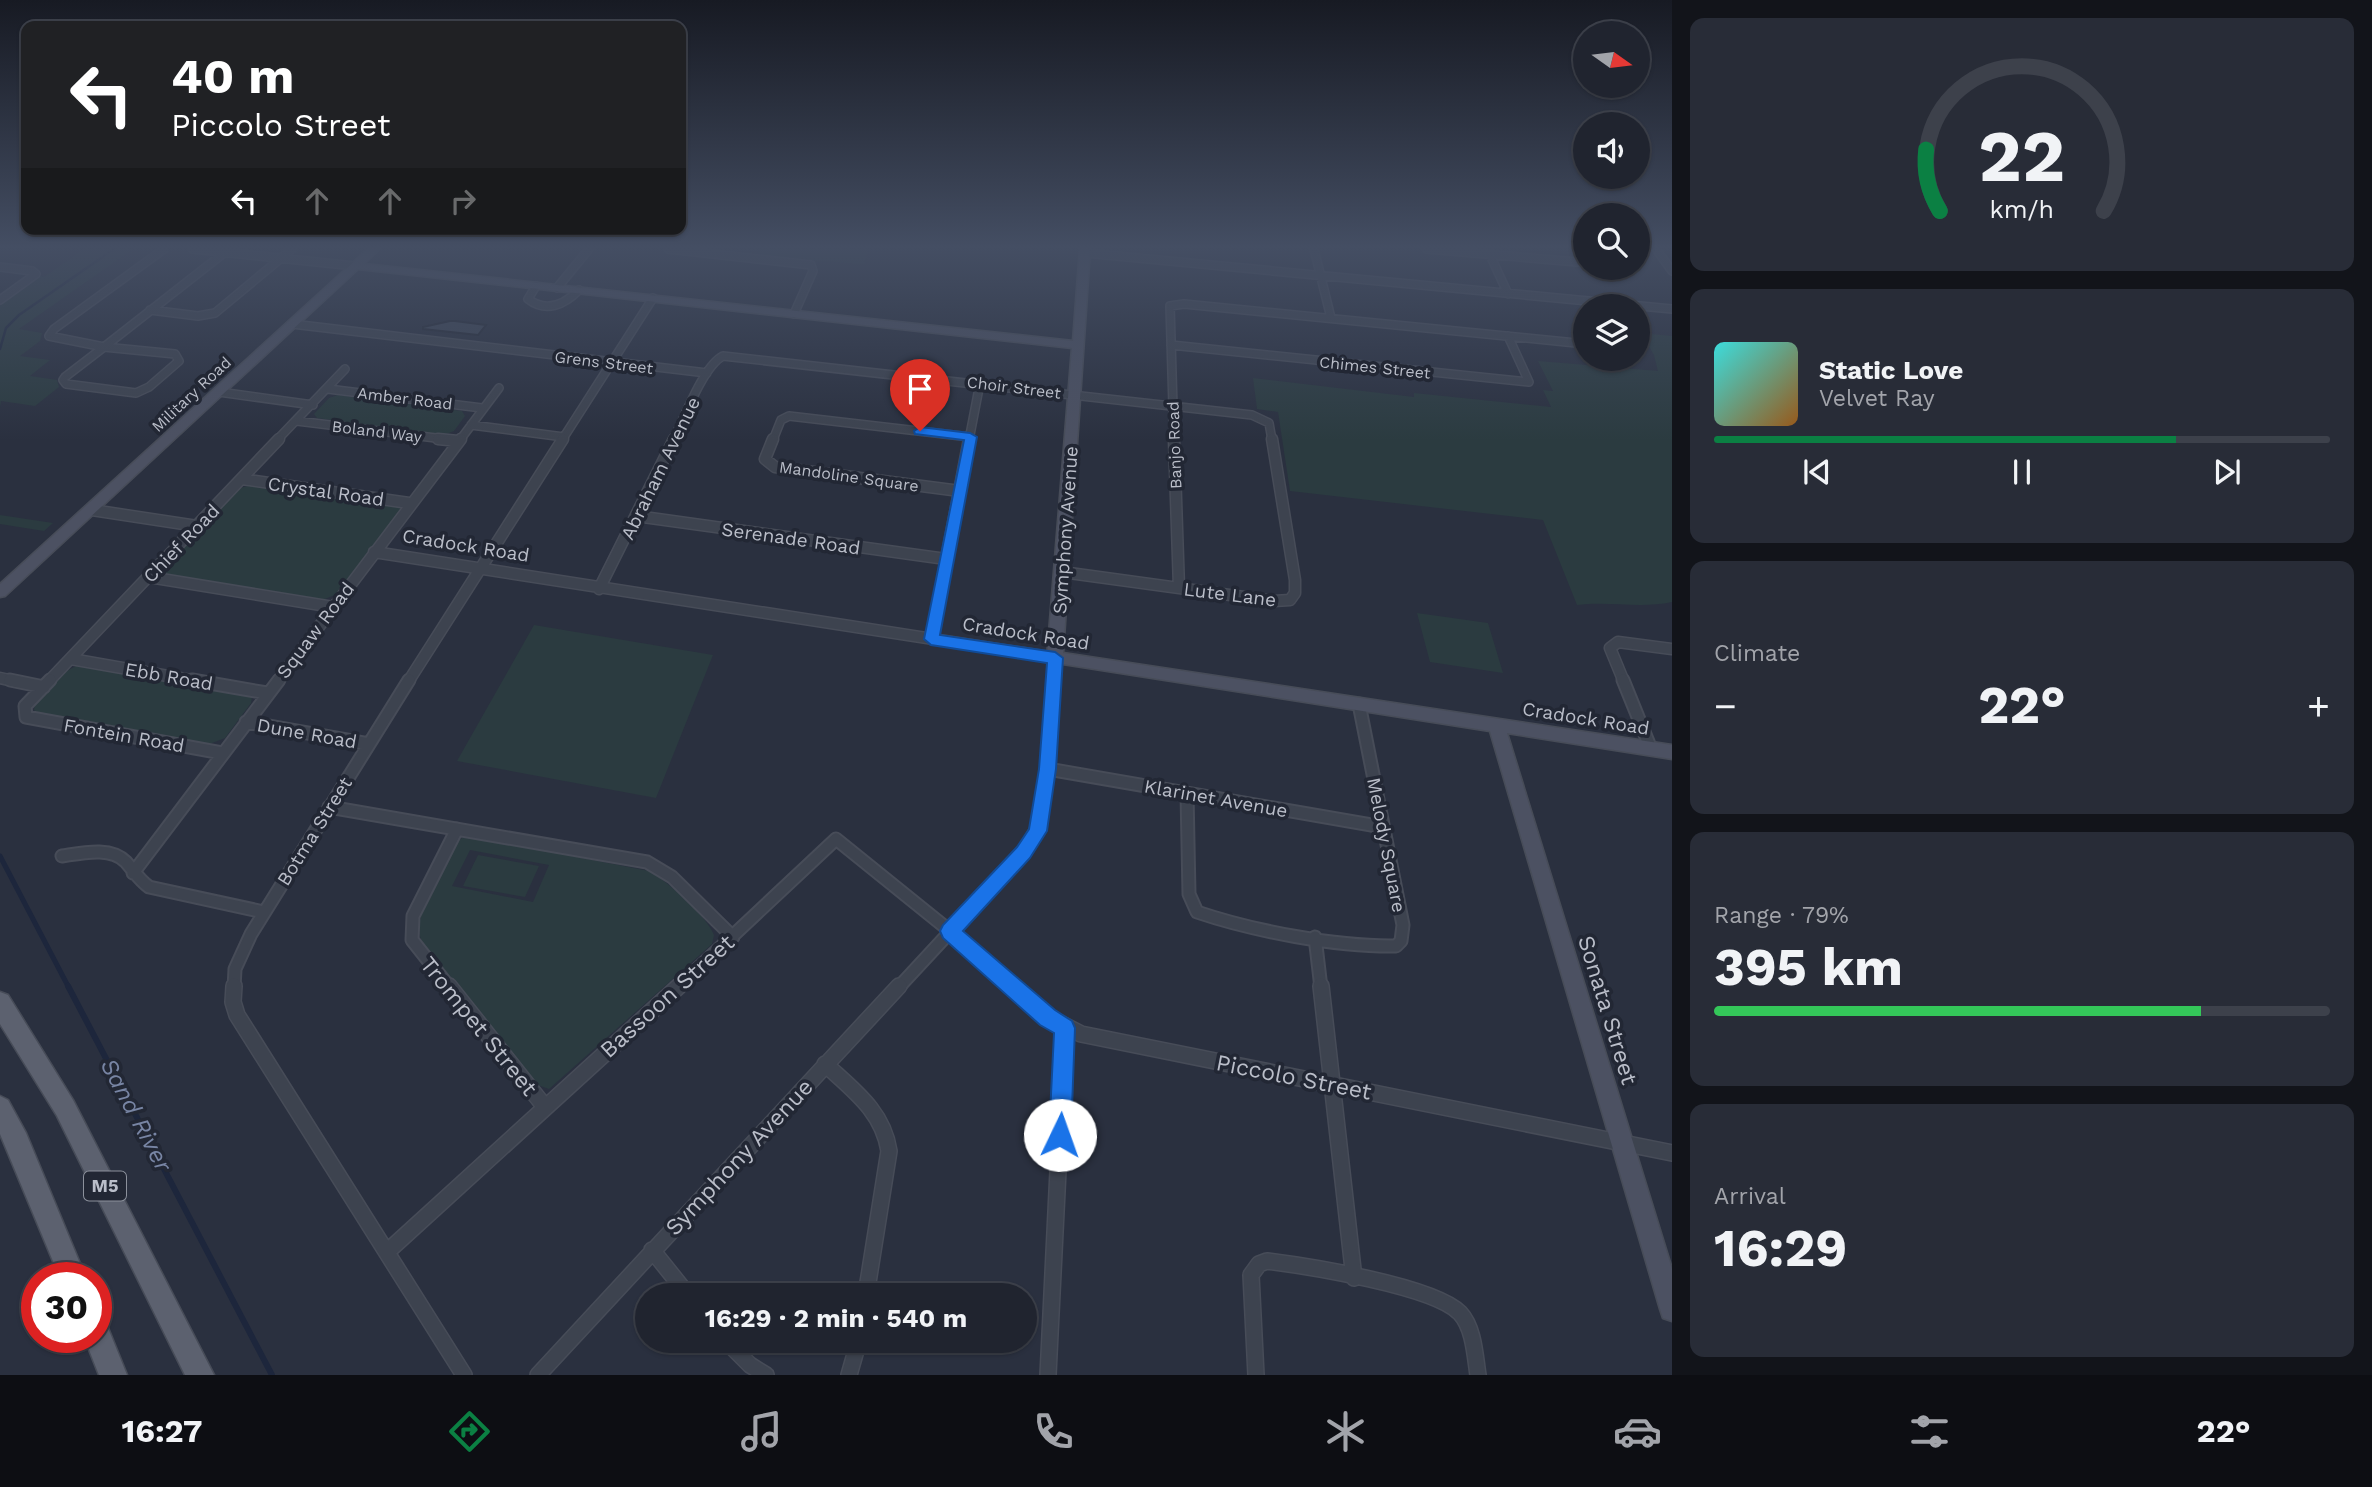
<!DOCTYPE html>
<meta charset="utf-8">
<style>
:root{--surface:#20242f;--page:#282c37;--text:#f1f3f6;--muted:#a2a4aa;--line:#3d414b;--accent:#0b8043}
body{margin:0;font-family:"Work Sans",sans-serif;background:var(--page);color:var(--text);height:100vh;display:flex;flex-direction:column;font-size:26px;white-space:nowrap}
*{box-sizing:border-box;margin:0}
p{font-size:23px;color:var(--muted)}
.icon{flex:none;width:38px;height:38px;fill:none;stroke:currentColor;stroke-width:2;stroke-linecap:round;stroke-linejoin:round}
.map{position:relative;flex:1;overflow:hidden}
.details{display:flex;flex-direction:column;gap:18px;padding:18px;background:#12141a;width:700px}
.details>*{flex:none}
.guide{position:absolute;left:21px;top:21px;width:665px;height:214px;border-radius:14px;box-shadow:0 2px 5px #0004,0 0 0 2px var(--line);background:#202124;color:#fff;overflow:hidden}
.needle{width:46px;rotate:104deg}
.controls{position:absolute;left:1573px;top:21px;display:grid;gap:14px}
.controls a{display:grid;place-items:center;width:77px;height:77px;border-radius:50%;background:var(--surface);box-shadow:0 2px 5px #0004,0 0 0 2px var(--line);font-size:35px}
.speed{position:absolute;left:21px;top:1262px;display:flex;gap:14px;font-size:35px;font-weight:700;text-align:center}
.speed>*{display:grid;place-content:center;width:91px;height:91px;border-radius:50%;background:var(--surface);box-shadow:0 2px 5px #0004,0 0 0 2px var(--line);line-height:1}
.speed .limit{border:10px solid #d22;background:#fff;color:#111}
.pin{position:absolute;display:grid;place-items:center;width:60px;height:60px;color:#fff;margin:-72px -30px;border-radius:50% 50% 50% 0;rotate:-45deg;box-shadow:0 0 7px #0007}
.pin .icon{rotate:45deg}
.me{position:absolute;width:77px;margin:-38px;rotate:3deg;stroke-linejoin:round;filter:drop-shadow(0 0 5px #0008)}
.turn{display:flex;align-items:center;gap:24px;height:147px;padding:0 35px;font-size:32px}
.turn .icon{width:91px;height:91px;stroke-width:2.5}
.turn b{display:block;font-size:49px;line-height:60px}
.lanes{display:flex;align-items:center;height:66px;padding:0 35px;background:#0003;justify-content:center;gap:35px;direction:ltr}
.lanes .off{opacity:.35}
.big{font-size:52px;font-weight:700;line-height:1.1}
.details .card{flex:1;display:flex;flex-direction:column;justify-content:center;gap:10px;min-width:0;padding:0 24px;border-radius:14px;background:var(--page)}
.details .dial{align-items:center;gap:0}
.dial svg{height:182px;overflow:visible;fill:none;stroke:var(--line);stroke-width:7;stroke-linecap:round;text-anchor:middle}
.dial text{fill:var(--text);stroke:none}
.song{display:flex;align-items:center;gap:21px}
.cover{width:84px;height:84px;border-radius:10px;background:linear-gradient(135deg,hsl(180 70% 55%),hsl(30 70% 35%))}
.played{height:7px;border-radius:4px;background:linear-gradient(90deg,var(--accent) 75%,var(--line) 75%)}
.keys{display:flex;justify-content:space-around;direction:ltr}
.heat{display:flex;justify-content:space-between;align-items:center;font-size:38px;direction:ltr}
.charge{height:10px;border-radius:5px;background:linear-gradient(90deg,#34c759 79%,var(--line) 0)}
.trip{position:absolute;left:635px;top:1283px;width:402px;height:70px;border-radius:35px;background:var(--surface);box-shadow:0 2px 5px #0004,0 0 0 2px var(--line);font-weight:700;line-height:70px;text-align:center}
.tab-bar{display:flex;height:112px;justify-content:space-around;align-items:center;background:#0d0e13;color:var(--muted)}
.tab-bar .icon{width:49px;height:49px}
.tab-bar .active{color:var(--accent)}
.tab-bar b{font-size:32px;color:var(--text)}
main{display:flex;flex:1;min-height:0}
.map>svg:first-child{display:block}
.green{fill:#2b3b40;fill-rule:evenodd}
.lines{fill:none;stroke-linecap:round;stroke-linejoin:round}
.stream-far2{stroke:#1d263c;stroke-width:2.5}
.stream-far1{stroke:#1d263c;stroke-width:5}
.stream{stroke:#1d263c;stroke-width:6}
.building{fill:#3c4454;stroke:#242936;stroke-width:2}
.street-far3-casing{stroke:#474c58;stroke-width:10}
.street-far2-casing{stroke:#474c58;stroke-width:13}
.street-far1-casing{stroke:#474c58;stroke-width:15}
.street-casing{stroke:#474c58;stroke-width:18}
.secondary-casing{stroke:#474c58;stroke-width:3}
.primary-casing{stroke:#474c58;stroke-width:3}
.street-far3{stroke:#3d434f;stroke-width:7}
.street-far2{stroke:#3d434f;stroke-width:10}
.street-far1{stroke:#3d434f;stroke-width:11}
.street{stroke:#3d434f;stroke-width:15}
.secondary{fill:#4c5162;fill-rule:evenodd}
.primary{fill:#5c616f;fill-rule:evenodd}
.route{fill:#1a73e8;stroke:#114b97;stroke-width:2}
.labels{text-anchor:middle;stroke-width:7;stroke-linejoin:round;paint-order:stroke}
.far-street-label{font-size:16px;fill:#babec9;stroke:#222734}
.shield{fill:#222734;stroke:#8c919c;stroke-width:2}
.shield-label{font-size:18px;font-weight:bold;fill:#babec9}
.street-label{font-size:19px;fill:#babec9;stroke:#222734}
.near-street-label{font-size:23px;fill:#babec9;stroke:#222734}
.near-water-label{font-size:24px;font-style:italic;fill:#7885a4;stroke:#222734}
</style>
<main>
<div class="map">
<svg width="1672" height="1375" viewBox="0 0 1672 1375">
<rect width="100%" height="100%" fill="#2a303f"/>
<path class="green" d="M84,249h49l-114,80 23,4 -2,8 -20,15 30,4 -20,16 27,4 2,7 -24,19 -34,-5 -1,6v-105l39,-26 5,1z
M759,249h110l-5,15 -99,-7 -8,-6z
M1641,333l31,3v266c-31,7 -62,-1 -95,3l-34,-85 -253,-29 -12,-79 -21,-3 -4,-31 161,19v-4l137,14 -8,-17 10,1 -15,-30 120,10 -4,-16z
M338,395l124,16 3,5 -11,15 -10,4 -127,-17 -3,-4 15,-16z
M255,484l140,20 5,3v4l-63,83 -17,7 -158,-28 2,-6 76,-79z
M0,515l53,8 -9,8 -44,-7z
M1417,613l71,10 15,50 -73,-11z
M534,625l179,30 -57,143 -199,-37z
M76,666h12l159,28 5,3 -1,6 -26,35 -18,7 -168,-31 -5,-4 1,-6 30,-32z
M470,836l179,35c17,9 59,46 65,64l-2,9 -163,145 -14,-5 -113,-141c-12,-30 21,-73 35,-101l5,-4zM470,850l79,15 -16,37 -81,-16z
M478,855l61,11 -14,31 -62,-11z"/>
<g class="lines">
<path class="stream-far2" d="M0,349l6,-21 13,-13 95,-66"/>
<path class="stream-far1" d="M0,856l69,132"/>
<path class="stream" d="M68,986l204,389"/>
</g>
<path class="building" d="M450,321h5l31,4 -8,10 -55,-6v-2z"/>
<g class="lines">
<g class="street-far3-casing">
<path id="street-far3" d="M193,249l162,17
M668,249l143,16 2,6 -19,43
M1314,249l17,69
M1427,249l150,13 7,-2 -6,-11
M1656,249l16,22
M1085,253l587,56
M1490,255l18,39
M0,267l32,4 4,3 -36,26
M536,286l-8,13c18,14 36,6 51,-9
M557,288l32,-39
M150,310l48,6 17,-3 77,-64
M292,324l415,49
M1171,345l358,37 -21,-46
M104,347l71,7 4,7 -30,26 -13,6 -70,-9 -3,-4 2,-3z
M104,347l-55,-11 5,-7 110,-80
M104,347l125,-98
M328,389l154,19
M219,392l94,13
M297,421l155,19
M471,425l93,12
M277,440l68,-71
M460,440l39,-52
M562,440l91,-142
M673,440c11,-21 30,-74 50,-84l529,59 17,8 3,17
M773,440l8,-20 8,-4 181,21
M969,440l11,-57
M1174,440l-4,-134 14,-2 402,40"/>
</g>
<g class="street-far2-casing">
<path id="street-far2" d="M438,439l20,2
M773,439l-8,20 10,8 185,24
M1174,439l5,149
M242,479l167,24
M92,510l105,16
M636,516l310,43
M374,552l681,106 -1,24
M1062,572l212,29 16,-1 5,-7v-13l-23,-141
M149,577l184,30
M599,589l75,-150
M931,639l38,-200
M71,659l131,23
M0,678l18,4
M48,682l231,-243
M277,682l184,-243
M408,682l155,-243
M1624,682l-14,-34 8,-6 54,7"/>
</g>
<g class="street-far1-casing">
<path id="street-far1" d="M10,680l34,7
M50,680l-25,26 1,11 196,36
M192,680l75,13
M1623,680l28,69
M246,722l123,22
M1048,769l335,58
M1187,793l2,101 8,18c56,19 140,35 199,34l5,-5 2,-16 -44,-221
M329,807l318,55 25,15 61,60
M62,856c20,-3 49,-10 64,6 8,9 13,18 23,25l115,25
M133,873l146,-193
M1315,937l6,51
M234,988l1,-19 16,-35 158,-254
M450,988l-38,-48 1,-24 44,-87
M677,988l159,-149 114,92 65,57
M898,988l125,-135 18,-32 7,-52 6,-89"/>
</g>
<g class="street-casing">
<path id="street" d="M234,986l-1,16 4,13 227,360
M449,986l96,121
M1013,986l35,31 33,17 591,119
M1321,986l33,292
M825,1064c28,26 58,47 64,87l-23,144
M652,1250l36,45
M388,1251l291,-265
M725,1340l25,25 16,10
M538,1375l361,-389
M849,1375l10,-35
M1048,1375l17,-347
M1256,1375l-5,-100 8,-11 8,-3c40,5 167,25 193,52 14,15 15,43 18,62"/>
</g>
<g class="secondary-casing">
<path id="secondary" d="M368,249h11l-15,15 709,77 7,-92h10l-27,404 609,92v14l-165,-26 165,536v52l-9,-3 -3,-9 -170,-578 -440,-69 -3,-4 25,-310 -714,-79 -353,327 -5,1v-13z"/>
</g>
<g class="primary-casing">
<path id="primary" d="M0,992l8,3 65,105 141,275h-29l-128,-259 -57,-92z
M0,1096l8,4 18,33 60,145h-26l-60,-144z
M96,1319l10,4 21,52h-28l-15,-38h12z"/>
</g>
<use href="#street-far3" class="street-far3"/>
<use href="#street-far2" class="street-far2"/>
<use href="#street-far1" class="street-far1"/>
<use href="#street" class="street"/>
<use href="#secondary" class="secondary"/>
<use href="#primary" class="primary"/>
</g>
<linearGradient id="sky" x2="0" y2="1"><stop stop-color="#171a23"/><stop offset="0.56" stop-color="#444e63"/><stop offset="1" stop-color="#444e63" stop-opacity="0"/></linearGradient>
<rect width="1672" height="441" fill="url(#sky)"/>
<path class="route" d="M920,427l50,6 7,4 -37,198 115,17 8,6 -7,111 -9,62 -17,27 -67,73 92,79 17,11 3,7 -4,107 -4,8 -7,3 -8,-3 -3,-8 5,-102 -14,-8 -97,-87 -3,-7 3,-6 74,-78 12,-18 10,-60 8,-106 -116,-18 -7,-6 40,-199 -49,-6 -1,-3z"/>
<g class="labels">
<g class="far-street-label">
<text transform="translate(604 362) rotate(7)" y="6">Grens Street</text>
<text transform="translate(1375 367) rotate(6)" y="6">Chimes Street</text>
<text transform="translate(1014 387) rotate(7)" y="6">Choir Street</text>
<text transform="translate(191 394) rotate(-43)" y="6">Military Road</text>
<text transform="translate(405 398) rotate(7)" y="6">Amber Road</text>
<text transform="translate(377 431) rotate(7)" y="6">Boland Way</text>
<text transform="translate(1174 445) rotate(-92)" y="6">Banjo Road</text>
<text transform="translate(849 476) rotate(8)" y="6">Mandoline Square</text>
</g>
<rect class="shield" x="84" y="1171.5" width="42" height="29" rx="5"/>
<g class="shield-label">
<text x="105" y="1192">M5</text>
</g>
<g class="street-label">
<text transform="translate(660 468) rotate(-64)" y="7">Abraham Avenue</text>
<text transform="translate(326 491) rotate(8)" y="7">Crystal Road</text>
<text transform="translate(1065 530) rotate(-86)" y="7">Symphony Avenue</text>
<text transform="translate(791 538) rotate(8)" y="7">Serenade Road</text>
<text transform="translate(181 543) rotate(-46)" y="7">Chief Road</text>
<text transform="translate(466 545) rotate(9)" y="7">Cradock Road</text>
<text transform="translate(1230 594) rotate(7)" y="7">Lute Lane</text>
<text transform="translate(315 630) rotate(-53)" y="7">Squaw Road</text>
<text transform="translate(1026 633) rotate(9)" y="7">Cradock Road</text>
<text transform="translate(169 676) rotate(10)" y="7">Ebb Road</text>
<text transform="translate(1586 718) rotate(9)" y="7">Cradock Road</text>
<text transform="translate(307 733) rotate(10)" y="7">Dune Road</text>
<text transform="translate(124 735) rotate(10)" y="7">Fontein Road</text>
<text transform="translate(1216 798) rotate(10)" y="7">Klarinet Avenue</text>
<text transform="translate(314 831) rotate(-58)" y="7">Botma Street</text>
<text transform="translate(1387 845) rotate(79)" y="7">Melody Square</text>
</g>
<g class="near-street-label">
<text transform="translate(667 996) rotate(-42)" y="8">Bassoon Street</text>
<text transform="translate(1608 1010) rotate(73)" y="8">Sonata Street</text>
<text transform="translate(479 1026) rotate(51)" y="8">Trompet Street</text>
<text transform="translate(1294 1077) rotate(11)" y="8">Piccolo Street</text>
<text transform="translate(739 1157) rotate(-47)" y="8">Symphony Avenue</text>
</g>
<g class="near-water-label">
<text transform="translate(136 1115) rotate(62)" y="8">Sand River</text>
</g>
</g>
</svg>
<div class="controls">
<a><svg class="needle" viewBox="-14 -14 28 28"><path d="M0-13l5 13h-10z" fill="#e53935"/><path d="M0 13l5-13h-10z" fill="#a2a4aa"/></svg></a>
<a><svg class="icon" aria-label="sound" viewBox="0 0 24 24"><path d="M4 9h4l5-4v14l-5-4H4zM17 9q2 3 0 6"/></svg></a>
<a><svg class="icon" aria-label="search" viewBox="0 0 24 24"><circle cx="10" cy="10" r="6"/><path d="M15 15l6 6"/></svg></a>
<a><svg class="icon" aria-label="layers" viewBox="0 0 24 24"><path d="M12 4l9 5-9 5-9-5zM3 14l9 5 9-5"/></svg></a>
</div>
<div class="speed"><div class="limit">30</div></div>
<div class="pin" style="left:920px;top:431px;background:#d93025"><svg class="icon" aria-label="arrive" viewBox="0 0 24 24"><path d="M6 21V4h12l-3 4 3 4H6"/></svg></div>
<svg class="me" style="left:1060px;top:1135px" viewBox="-20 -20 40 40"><circle r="19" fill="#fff"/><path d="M0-13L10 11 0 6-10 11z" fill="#1a73e8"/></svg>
<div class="trip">16:29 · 2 min · 540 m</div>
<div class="guide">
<div class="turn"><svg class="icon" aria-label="left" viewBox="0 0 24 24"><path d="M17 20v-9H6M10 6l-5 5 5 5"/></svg><div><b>40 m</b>Piccolo Street</div></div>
<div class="lanes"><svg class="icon" aria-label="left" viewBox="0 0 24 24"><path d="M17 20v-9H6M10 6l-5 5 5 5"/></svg><svg class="icon off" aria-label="ahead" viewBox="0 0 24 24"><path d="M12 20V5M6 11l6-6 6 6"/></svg><svg class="icon off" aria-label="ahead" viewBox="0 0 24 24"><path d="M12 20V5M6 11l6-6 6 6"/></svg><svg class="icon off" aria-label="right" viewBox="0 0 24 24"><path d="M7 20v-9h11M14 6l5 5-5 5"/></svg></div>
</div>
</div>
<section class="details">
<div class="card dial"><svg viewBox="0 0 100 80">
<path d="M14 69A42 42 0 1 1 86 69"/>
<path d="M14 69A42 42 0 0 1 8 42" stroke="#0b8043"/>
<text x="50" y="56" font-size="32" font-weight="700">22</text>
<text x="50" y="72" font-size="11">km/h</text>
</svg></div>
<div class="card">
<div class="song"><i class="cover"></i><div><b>Static Love</b><p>Velvet Ray</p></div></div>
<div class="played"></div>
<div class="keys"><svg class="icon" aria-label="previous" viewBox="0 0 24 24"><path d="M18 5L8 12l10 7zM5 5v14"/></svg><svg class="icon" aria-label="pause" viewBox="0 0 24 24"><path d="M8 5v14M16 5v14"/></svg><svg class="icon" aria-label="next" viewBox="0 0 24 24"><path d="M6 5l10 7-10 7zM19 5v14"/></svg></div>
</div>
<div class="card"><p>Climate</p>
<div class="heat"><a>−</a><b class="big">22°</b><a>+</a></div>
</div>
<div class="card"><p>Range · 79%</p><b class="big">395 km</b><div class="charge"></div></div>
<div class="card"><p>Arrival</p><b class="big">16:29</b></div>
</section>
</main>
<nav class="tab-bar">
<b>16:27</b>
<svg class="icon active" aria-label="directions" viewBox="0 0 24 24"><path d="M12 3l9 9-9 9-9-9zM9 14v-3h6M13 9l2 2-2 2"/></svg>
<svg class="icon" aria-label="music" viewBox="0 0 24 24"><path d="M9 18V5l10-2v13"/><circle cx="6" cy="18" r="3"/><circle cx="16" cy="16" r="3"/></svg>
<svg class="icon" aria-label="phone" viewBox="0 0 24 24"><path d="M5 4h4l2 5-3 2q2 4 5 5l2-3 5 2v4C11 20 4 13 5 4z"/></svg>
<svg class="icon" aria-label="climate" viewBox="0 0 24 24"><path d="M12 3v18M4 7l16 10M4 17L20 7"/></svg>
<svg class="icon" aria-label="car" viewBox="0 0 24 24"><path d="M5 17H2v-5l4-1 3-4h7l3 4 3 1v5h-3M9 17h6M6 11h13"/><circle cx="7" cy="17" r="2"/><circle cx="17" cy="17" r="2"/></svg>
<svg class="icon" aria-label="filters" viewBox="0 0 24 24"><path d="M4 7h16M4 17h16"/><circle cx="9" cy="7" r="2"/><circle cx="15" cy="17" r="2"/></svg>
<b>22°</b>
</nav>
